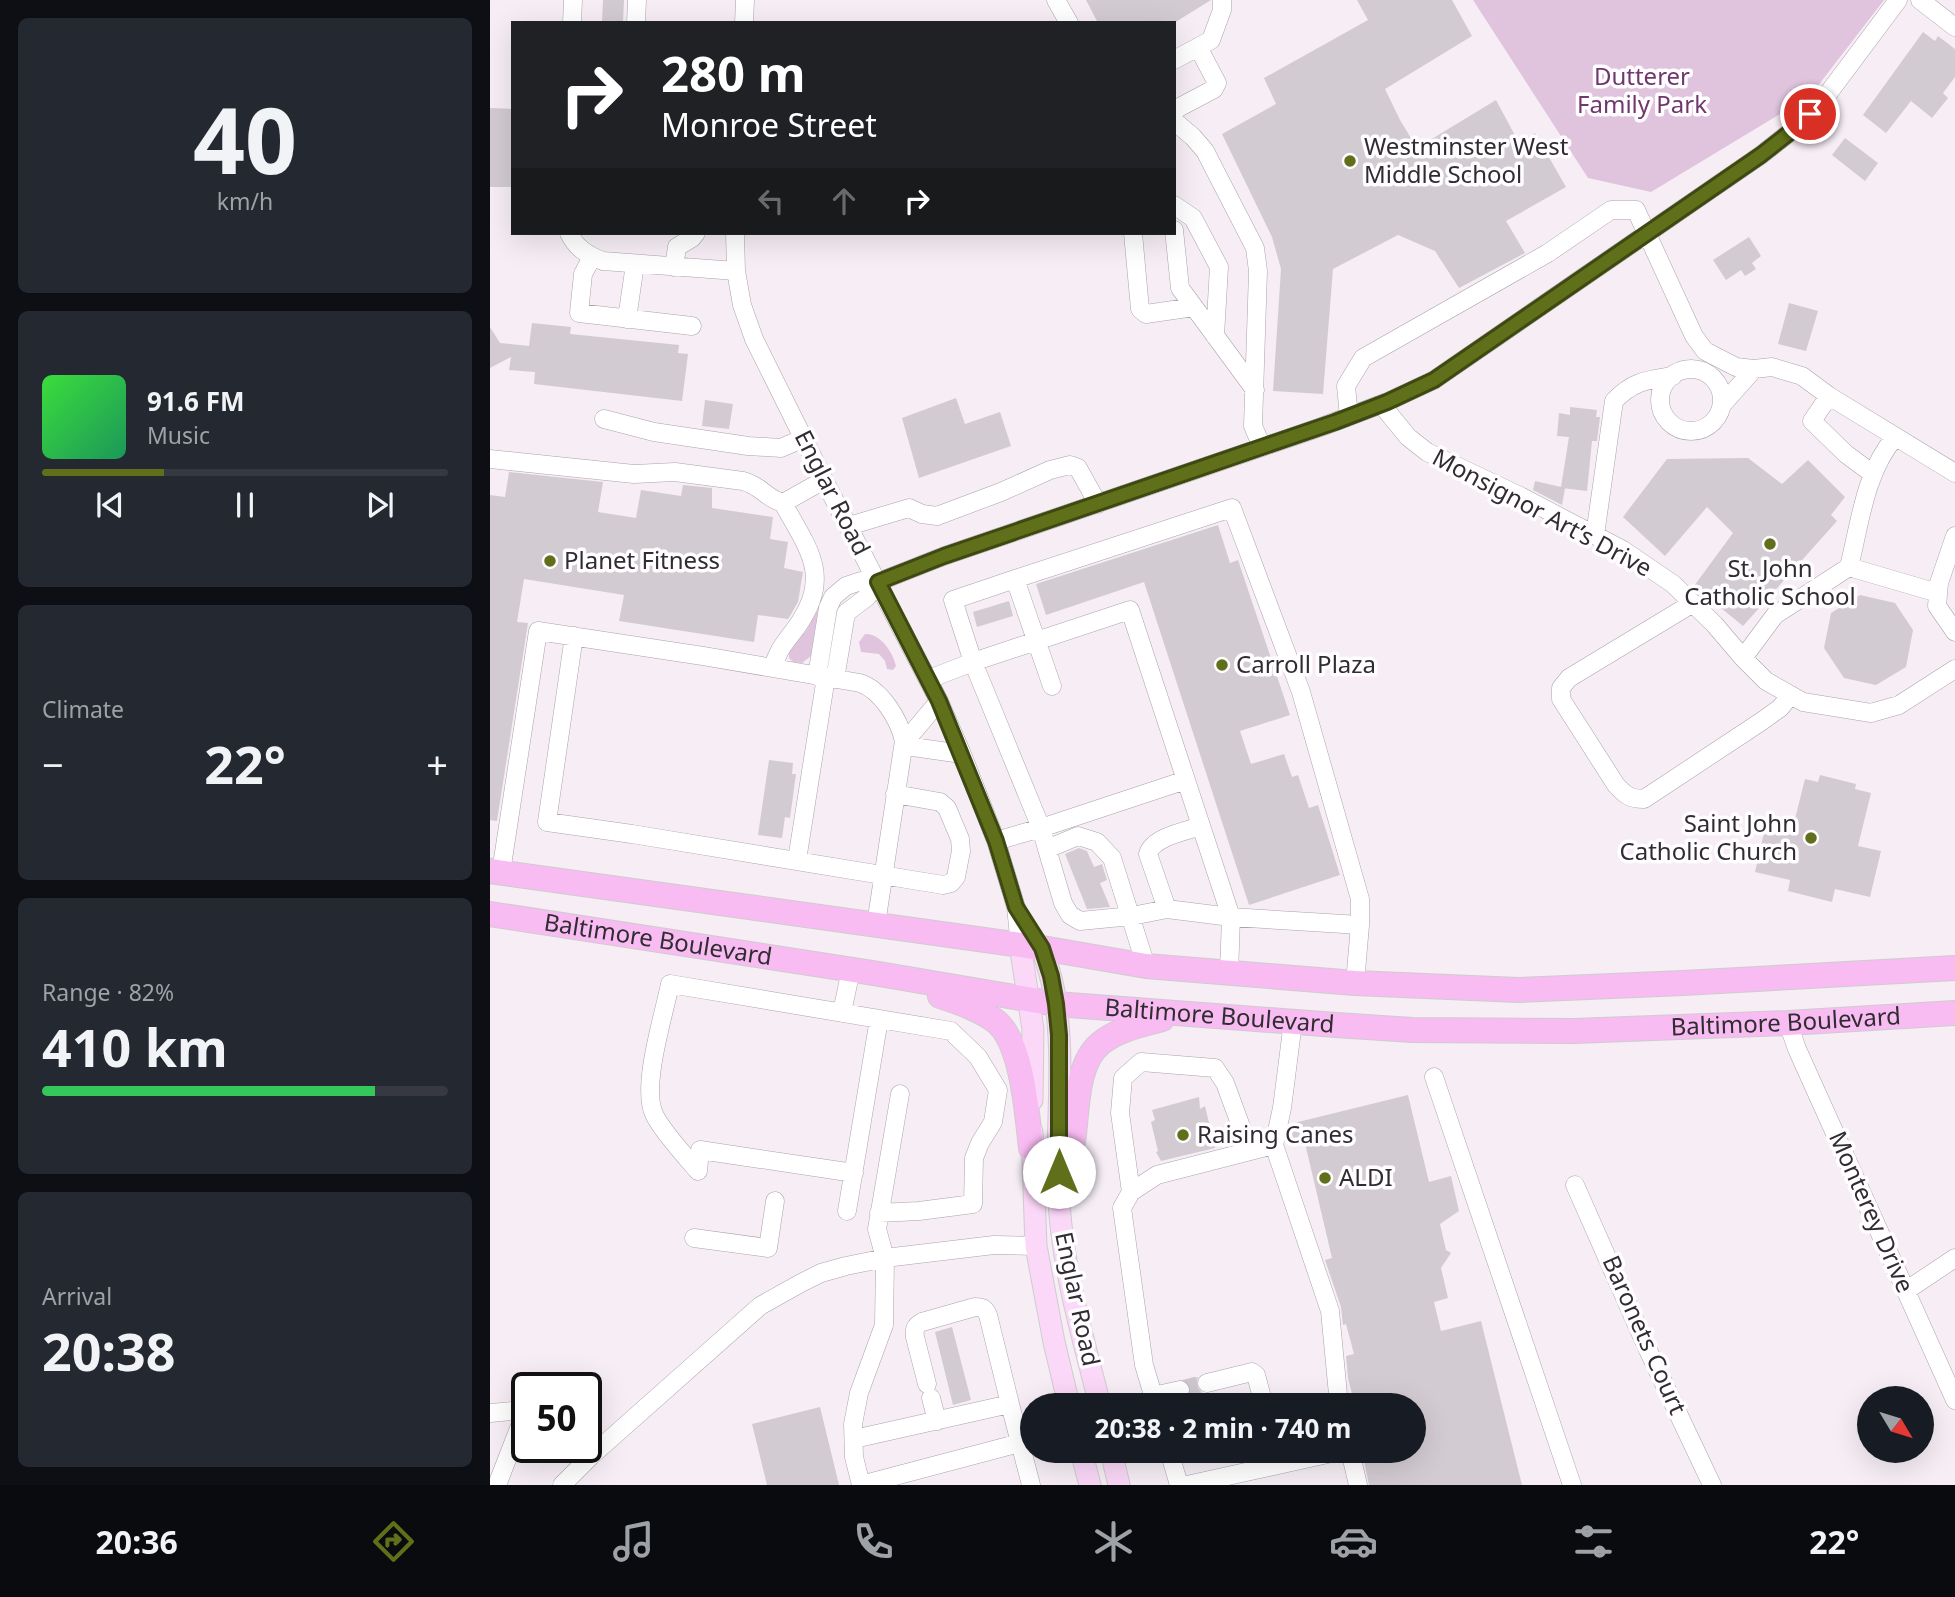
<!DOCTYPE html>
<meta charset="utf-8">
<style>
:root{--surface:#171b24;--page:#242831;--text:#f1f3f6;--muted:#9ea1a6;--line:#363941;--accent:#606f1a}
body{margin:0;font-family:"Noto Sans",sans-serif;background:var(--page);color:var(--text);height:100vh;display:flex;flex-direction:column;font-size:26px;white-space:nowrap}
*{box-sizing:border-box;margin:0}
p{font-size:23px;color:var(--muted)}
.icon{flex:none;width:38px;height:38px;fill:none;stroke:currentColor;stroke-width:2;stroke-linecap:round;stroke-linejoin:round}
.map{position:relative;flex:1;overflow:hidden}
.sheet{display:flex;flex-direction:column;gap:18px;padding:18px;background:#0d0f14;width:490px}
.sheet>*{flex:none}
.hud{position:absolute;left:21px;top:21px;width:665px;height:214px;border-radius:0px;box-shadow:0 7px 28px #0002;background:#202124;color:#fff;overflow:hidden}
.needle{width:46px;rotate:128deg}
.fabs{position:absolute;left:1367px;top:1386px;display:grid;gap:14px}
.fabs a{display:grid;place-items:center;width:77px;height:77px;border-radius:50%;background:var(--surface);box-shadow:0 7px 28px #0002;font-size:35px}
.speed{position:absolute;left:21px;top:1372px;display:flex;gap:14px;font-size:35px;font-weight:700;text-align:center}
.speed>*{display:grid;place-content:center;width:91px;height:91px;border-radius:50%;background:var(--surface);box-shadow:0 7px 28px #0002;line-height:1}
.speed .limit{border:4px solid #111;border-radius:10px;background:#fff;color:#111}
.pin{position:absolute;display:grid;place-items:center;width:60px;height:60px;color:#fff;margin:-30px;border:4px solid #fff;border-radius:50%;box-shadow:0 2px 7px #0007}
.me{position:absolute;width:77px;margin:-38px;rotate:0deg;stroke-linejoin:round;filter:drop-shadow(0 0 5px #0008)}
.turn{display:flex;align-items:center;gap:24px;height:147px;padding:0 35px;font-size:32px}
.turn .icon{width:91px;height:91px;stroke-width:2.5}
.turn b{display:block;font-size:49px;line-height:60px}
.lanes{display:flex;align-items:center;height:66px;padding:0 35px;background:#0003;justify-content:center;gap:35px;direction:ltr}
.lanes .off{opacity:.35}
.big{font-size:52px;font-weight:700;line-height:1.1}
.sheet .tile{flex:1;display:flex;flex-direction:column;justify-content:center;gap:10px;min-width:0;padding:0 24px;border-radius:10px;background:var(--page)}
.sheet .dial{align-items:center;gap:0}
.dial b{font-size:91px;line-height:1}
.song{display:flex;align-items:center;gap:21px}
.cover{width:84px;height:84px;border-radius:10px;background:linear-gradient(135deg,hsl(120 70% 55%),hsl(150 70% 35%))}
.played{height:7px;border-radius:4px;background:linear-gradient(90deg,var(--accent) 30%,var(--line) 30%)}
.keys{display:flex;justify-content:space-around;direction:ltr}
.heat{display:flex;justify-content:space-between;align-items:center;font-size:38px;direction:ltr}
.charge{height:10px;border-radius:5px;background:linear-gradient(90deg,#34c759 82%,var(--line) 0)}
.trip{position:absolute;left:530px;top:1393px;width:406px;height:70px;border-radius:35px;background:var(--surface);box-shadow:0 7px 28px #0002;font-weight:700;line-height:70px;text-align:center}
.tab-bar{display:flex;height:112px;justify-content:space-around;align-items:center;background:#090b0e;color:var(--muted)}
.tab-bar .icon{width:49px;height:49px}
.tab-bar .on{color:var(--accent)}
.tab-bar b{font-size:32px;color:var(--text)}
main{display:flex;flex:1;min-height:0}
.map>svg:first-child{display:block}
.green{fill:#e0c4de}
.building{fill:#d3cbd2}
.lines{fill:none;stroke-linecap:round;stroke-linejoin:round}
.minor-tunnel{stroke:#cec7ce;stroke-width:18;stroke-dasharray:18 9;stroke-linecap:butt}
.minor-casing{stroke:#aba3aa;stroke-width:19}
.major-casing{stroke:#cdcdcd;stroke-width:23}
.highway-casing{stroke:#cdcdcd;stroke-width:26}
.minor{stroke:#fff;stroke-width:18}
.major{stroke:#fbd7f8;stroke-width:21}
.highway{stroke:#f8bcf3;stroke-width:24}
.route-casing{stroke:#3e4811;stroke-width:18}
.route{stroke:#606f1a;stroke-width:12}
.poi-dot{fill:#606f1a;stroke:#fffdff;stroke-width:2.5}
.labels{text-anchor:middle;stroke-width:7;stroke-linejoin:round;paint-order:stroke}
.park-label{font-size:24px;fill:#6f386c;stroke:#fffdff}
.poi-label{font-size:24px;fill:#302d30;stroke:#fffdff;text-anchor:start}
.street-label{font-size:24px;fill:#302d30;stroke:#fffdff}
</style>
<main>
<section class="sheet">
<div class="tile dial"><b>40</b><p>km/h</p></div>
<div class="tile">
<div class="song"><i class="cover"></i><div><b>91.6 FM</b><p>Music</p></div></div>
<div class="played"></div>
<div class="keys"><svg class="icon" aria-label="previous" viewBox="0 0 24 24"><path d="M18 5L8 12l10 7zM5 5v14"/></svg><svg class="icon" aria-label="pause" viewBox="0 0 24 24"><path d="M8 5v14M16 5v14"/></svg><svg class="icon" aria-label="next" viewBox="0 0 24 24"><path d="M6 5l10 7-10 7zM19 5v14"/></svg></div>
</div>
<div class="tile"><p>Climate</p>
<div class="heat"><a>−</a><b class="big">22°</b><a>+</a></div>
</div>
<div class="tile"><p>Range · 82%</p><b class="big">410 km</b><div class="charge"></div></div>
<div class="tile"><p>Arrival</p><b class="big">20:38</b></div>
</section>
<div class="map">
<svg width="1465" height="1485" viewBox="0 0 1465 1485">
<rect width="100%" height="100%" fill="#f6edf5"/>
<path class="green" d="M983,0h411l-74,96 -159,96 -63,-14z
M328,610l-7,46 -9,7 -9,-1 -4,-4v-9l17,-18z
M375,634c15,-1 28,18 31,32l-3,4 -6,-1 -2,-8 -6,-7 -18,-2 -2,-10z"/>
<path class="building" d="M113,0h21l-1,22h-21z
M596,0h125l-37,23h-76z
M867,0h95l20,36 -87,53 15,31 17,28 79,-48 23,43 16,-10 31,54 -60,34 19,32 -66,35 -24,-37 -37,-16 -65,34 -10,125 -50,-3 8,-122 -9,-32 -50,-103 54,-30 -12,-26 104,-58z
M1433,32l12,9 3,-5 17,13v28l-12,16 5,5 -16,20 -21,-17 -25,32 -23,-18z
M0,108l23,1v78h-23z
M1355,138l33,25 -13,18 -33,-26z
M1259,237l12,19 -9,7 4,6 -11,7 -4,-6 -15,10 -13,-20z
M1299,303l29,8 -12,40 -28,-7z
M42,323l39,4 -1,7 109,11 -1,8 10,1 -6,47 -148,-17 1,-12 -26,-2 2,-13 -21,11v-41l10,16 29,3z
M466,398l9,26 35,-12 11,34 -92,32 -17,-60z
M215,400l28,4 -4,25 -27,-3z
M1080,407l27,3 -1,7h4l-3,24h-5l-5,50 -25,-3h3l-3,17 -29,-15 2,-9 26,6 8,-50 -12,-1 2,-23 11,2z
M1258,458l34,26 26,-24 37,37 -14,18 6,6 -94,105 -49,-40 39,-53 -26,-26 -42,49 -42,-39 44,-58z
M19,472l94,10 -5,30 38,6 5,-28 40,6 2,-11 29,3v20l61,9 -3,22 18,3 -4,26 19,4 -5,30 -8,14 -2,3 -30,-4 -4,27 -135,-21 5,-26 -100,-16 -7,43 11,1 -31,198 -7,-1v-325l15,2z
M728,525l12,38 8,-3 52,155 -50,16 11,33 33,-10 8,23 6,-2 11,33 9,-3 22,70 -91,30 -105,-323 -98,33 -10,-31z
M1370,595l35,8 18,27 -7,37 -30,18 -32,-7 -20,-30 7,-35z
M519,601l4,15 -36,11 -4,-15z
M279,760l24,3 -1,11h4l-6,44 -5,-1 -3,21 -24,-3z
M1330,775l36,9 -1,5 16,4 -13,53 23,5 -11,46 -35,-8 -3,13 -44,-11 2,-11 -35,-8 11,-48 26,7 13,-52 13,3z
M589,848l8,3 7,16 8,-3 5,16 -7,3 10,24 -23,2 -22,-55z
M918,1095l21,87 22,-6 8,35 -19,13 6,26 5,3 -10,15 7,30 -14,4 7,29 40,-10 41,164h-153l-7,-34h52v-46h-59l-7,-27 -2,-22 8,-2 -8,-30 -3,1 -2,-18 -16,-47 7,-2 -28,-119 -11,3 -3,-15v-3z
M709,1097l1,12 5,-3 10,42 -54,13 -5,-9 2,-1 -7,-29 4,-2 -3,-10z
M462,1327l19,73 -18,5 -18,-73z
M708,1377l-2,9 7,8h7l2,11h-29l-1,-4 6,-3 3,-5v-6l-5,-7z
M330,1407l19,78h-72l-15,-61z"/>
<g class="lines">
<path class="minor-tunnel" d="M690,1390l27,-7"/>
<g class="minor-casing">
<path id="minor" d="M566,0l13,23
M1430,0l35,27
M82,23l1,-23
M146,23l1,-23
M254,23l1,-23
M684,60l37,-20 11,-30v-10
M684,113l4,-5 36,-19 3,-6 -19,-36
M684,121l19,16 12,14 50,97 3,23 -5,155 9,21
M684,205l19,13 26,49 -4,69
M684,230l6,58 75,102
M79,233c7,15 18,22 34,28l133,10
M245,233l1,38 6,34 12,34 70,141 115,221 23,53 34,87 20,66 4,38
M643,233l7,76 6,5 48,-7
M102,257l-9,17 -4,39 113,13
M184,267l3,-20 15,-9 4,-5
M137,319l8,-55
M1170 400a31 31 0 1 1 62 0a31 31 0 1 1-62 0Z
M1339,396l-17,25 34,33 27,20
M891,404l27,33 19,15 93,44 103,54 50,34 42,41 28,33 23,23 37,21 68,11 28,-8 56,-36
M1232,405l32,-36
M859,417l-3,-31 17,-28 185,-105 63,-43h25l58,126 11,15 31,16 18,2 18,-2 30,9 27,20 126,77
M114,419l50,13 94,14 33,2 23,-10
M0,459l144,15 41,-2 68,9c19,5 22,17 40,22l41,-23
M359,526l60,-18 13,6 15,2 64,-24 49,-22 20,-5 8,3 20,36
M1105,535l19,-134c19,-20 33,-21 59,-25
M1465,536l-16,47 -2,23 18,26
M1359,567l89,26
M525,579l217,-71 69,184 59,207v26l-5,58
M1203,603l-124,75 -8,10v11l55,86c9,10 14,14 28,14l118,-78 18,-13 11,-13
M84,636l-27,186 85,12 311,51 8,-2 5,-6 5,-26 -1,-12 -13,-31 -7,-6 -45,-8
M1253,658l32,-43 74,-48c11,-44 16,-95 46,-130
M283,668c5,-21 16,-29 27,-46 32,-48 6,-76 -17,-119
M327,676l11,-68 5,-11 13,-11 15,-5 17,1 66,-26 377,-129 66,-25 47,-22 327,-225 37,-29 29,-31 71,-95
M345,679l11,-66 21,-16 11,-15
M439,679l44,-17 157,-52 101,307 -2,57
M414,741l9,6 49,7
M414,741l10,-10 25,-30
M506,841l45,-13 -68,-166 -20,-62 62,-21 37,107
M557,849l16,54 7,12 10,6 52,-5 35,-7 64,8 129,8
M307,860l29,-183
M11,872l37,-241 165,25 157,27c21,7 39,36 44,58l-28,183
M677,909l-19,-55c5,-17 38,-23 53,-28
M656,966l-34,-108 -15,-16 -19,-6 -31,13 -6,-21 145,-48
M352,1012l9,-42
M803,1022l-11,86 -8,37 56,166 9,94
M1298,1023l9,26 158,351
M944,1077l138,408
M208,1171c-12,-14 -37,-41 -44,-57 -13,-28 10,-99 16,-130l281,47 27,26 20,33 -5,32 -13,21 -6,15 -1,46 -54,7 -40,2
M208,1171l2,-21 154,23
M1085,1185l73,165 64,135
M641,1192l-11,-79 3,-35 18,-16 74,6 10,15 25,68
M357,1211l32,-192
M204,1238l74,10 7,-47
M1417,1290l48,-32
M717,1383l45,-11 4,3 8,30
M437,1384l-12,-47c-1,-8 0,-11 7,-15l53,-15c7,0 10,1 13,8l22,89
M663,1396l27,-6
M441,1398l6,23
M666,1405l-12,-40 -22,-157 9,-16 26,-17 117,-30
M0,1413l22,-2 15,2
M364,1439l156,-35 21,81
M679,1451l10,34
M860,1451l8,34
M7,1485l28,-72
M72,1485l29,-29 169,-150 41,-23 20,-10 25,-7 39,-8 109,-13 42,1
M371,1485l-7,-28 -1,-33 6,-31 25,-68 1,-67 -8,-29 23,-135
M371,1485l159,-42
M697,1485l154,-34"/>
</g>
<g class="major-casing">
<path id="major" d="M530,945l13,84 -1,71
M552,948c6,18 12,37 14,57 9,65 -1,131 3,197 4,69 24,136 41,203
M542,1132l4,114 18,96 15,63
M591,1451l9,34
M621,1451l8,34"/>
</g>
<g class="highway-casing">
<g id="highway">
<path d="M0,871l552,77 104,18 209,17 163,7 165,-7 272,-15"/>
<path id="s1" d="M0,914l383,59 183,31 280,21 76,5 162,1 214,-8 167,-10"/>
<path d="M450,996c18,6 39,13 54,24 29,20 33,96 37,128"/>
<path d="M569,1199c5,-19 11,-39 14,-58 5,-31 2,-77 28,-98 17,-14 41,-18 61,-24"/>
</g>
</g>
<use href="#minor" class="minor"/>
<use href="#major" class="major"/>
<use href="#highway" class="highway"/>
</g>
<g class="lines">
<g class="route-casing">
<path id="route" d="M569,1172v-137l-3,-31 -5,-28 -9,-28 -26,-41 -20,-66 -57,-140 -61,-119 66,-26 391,-134 52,-20 47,-22 327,-225 37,-29 12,-12"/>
</g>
<use href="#route" class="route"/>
</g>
<g class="poi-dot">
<circle cx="860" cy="161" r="7"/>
<circle cx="1280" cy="544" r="7"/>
<circle cx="60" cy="561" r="7"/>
<circle cx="732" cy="665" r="7"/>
<circle cx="1321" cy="838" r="7"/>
<circle cx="693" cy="1135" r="7"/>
<circle cx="835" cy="1178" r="7"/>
</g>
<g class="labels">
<g class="park-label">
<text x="1152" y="85">Dutterer<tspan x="1152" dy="28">Family Park</tspan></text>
</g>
<g class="poi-label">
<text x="874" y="155">Westminster West<tspan x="874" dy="28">Middle School</tspan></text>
<text x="74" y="569">Planet Fitness</text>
<text x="1280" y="577" text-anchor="middle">St. John<tspan x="1280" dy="28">Catholic School</tspan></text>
<text x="746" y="673">Carroll Plaza</text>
<text x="1307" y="832" text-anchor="end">Saint John<tspan x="1307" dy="28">Catholic Church</tspan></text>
<text x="707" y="1143">Raising Canes</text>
<text x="849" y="1186">ALDI</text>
</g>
<g class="street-label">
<text transform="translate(342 493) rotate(63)" y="8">Englar Road</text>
<text transform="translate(1052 513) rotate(28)" y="8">Monsignor Art’s Drive</text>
<text dy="8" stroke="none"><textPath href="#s1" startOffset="170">Baltimore Boulevard</textPath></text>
<text dy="8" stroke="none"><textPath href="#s1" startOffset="737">Baltimore Boulevard</textPath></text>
<text dy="8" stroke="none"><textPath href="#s1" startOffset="1304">Baltimore Boulevard</textPath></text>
<text transform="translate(1381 1212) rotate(66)" y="8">Monterey Drive</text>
<text transform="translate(587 1299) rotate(78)" y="8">Englar Road</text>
<text transform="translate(1154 1335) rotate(66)" y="8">Baronets Court</text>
</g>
</g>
</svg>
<div class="fabs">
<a><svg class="needle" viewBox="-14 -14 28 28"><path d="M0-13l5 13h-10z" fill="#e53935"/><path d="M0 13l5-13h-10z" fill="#9ea1a6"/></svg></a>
</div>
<div class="speed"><div class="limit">50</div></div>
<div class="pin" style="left:1320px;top:114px;background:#d93025"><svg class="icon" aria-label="arrive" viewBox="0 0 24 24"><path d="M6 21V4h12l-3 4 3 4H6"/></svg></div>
<svg class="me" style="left:569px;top:1172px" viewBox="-20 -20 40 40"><circle r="19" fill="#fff"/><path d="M0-13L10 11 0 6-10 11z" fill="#606f1a"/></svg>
<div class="trip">20:38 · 2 min · 740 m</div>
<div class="hud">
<div class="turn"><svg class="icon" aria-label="right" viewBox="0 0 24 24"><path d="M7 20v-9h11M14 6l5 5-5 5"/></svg><div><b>280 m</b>Monroe Street</div></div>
<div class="lanes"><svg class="icon off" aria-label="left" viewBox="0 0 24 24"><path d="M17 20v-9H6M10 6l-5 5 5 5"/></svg><svg class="icon off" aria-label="ahead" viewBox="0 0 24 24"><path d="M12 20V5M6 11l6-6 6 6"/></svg><svg class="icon" aria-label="right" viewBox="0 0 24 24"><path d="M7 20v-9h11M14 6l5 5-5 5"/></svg></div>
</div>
</div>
</main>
<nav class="tab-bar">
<b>20:36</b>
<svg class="icon on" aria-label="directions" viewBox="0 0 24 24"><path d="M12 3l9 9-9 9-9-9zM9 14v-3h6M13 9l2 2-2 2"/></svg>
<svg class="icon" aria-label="music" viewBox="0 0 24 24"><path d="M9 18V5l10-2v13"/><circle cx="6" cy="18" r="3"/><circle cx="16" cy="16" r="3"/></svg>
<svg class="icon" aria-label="phone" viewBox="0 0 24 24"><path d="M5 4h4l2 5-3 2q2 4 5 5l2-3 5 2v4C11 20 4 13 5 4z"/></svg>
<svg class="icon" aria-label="climate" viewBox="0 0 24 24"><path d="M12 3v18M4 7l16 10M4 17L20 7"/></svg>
<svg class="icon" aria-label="car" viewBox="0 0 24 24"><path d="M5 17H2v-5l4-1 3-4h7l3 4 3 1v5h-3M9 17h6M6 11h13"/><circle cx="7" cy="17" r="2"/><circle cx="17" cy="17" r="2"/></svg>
<svg class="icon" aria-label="filters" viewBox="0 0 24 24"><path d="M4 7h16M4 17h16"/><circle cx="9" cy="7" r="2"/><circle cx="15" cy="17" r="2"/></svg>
<b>22°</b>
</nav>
